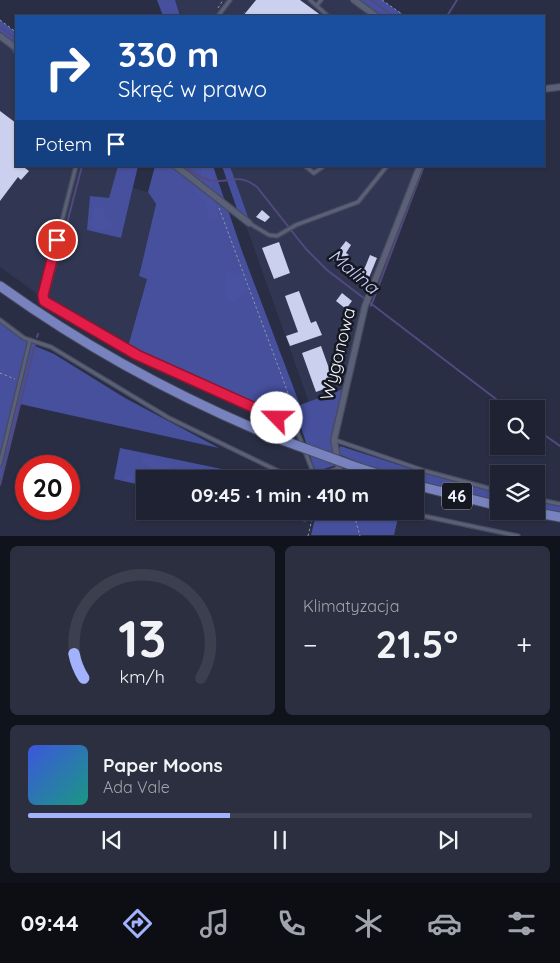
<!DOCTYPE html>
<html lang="pl">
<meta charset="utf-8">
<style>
:root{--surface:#1f2233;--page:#2c2f3f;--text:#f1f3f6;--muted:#a1a4ac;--line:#3c3f4e;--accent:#a3b2fd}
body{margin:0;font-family:Quicksand,sans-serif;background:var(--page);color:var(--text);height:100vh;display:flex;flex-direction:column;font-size:19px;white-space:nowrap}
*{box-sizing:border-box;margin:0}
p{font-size:16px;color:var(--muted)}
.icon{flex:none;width:28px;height:28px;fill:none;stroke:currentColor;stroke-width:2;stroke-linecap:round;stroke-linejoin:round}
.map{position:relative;height:536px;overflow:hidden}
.sheet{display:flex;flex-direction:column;gap:10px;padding:10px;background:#11131c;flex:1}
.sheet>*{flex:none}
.guide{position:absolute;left:15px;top:15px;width:530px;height:152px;border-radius:0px;box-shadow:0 1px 4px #0004,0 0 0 1px var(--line);background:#1a4fa0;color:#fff;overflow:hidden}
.buttons{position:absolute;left:490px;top:400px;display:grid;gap:10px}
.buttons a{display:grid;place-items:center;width:55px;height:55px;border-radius:0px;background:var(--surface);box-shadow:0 1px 4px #0004,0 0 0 1px var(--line);font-size:25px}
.speed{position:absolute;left:15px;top:455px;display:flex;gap:10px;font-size:25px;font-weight:700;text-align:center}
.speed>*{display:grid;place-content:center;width:65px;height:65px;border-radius:50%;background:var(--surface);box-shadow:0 1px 4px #0004,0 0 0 1px var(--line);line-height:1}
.speed .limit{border:8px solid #d22;background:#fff;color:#111}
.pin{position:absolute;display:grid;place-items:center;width:42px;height:42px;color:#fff;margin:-21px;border:2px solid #fff;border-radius:50%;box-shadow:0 1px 5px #0007}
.me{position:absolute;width:55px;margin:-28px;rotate:293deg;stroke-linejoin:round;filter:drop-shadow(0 0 4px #0008)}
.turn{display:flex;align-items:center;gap:18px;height:105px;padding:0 20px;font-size:22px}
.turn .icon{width:65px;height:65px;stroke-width:2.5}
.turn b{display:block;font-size:35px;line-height:42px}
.then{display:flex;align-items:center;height:48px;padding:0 20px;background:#0003;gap:10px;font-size:19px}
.big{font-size:38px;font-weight:700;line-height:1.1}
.sheet .widget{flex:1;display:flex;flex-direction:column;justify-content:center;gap:8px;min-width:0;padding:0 18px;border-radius:8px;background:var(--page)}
.sheet .dial{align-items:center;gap:0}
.dial svg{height:130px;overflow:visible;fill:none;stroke:var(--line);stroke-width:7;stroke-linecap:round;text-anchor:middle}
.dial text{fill:var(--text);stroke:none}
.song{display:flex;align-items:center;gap:15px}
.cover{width:60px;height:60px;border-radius:8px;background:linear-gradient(135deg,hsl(230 70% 55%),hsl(170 70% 35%))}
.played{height:5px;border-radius:2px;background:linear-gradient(90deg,var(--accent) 40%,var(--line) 40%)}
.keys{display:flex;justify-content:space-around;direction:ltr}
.heat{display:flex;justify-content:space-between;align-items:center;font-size:28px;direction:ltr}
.sheet .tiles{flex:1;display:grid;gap:10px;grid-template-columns:1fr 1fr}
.widget:last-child{grid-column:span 2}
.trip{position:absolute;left:136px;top:470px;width:288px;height:50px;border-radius:0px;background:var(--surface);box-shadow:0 1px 4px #0004,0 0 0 1px var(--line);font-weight:700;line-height:50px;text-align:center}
.tabs{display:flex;height:80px;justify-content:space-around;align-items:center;background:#0c0e14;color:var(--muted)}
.tabs .icon{width:35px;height:35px}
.tabs .current{color:var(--accent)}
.tabs b{font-size:22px;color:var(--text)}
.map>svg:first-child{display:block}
.built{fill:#313752}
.green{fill:#46509d}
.forest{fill:#4952a1}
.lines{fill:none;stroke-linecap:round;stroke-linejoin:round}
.stream{stroke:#524981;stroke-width:2}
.building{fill:#cad0ed}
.lane-casing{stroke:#484b5d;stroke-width:5.5}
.street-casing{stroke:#484b5d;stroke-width:8}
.primary-casing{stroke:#484b5d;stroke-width:11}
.path{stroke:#9094a3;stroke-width:1;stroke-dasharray:2.5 2.5;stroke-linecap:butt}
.lane{stroke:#5a6078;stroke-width:3}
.street{stroke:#5a6078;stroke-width:5.5}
.primary{stroke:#7782bf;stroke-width:9}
.primary-bridge-casing{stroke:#484b5d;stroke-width:11;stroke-linecap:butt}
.primary-bridge{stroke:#7782bf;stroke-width:9}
.route-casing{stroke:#92132f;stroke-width:12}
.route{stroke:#e11d48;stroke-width:9}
.labels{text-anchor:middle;stroke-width:5;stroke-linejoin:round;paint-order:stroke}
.shield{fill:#151721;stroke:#b0b2bb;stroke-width:1}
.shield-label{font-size:16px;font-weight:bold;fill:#f2f4fd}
.street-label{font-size:18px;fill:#f2f4fd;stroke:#151721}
.water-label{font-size:19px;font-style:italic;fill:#c4cefa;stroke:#151721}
</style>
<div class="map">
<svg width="560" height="536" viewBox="0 0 560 536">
<rect width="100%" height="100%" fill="#292e44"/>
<path class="built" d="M175,0h179l22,16h-196z
M0,36l6,5 10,16v109h102l-9,33 -19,-3 -2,34 33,8 12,-50 15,4 8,12 -17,72 8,2 -20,72 -83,-49 -1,-3 -43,-31z
M230,166h187l-38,98 -36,125 -34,13 -64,-179 4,-1z"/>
<path class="green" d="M157,0h18l5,16h-17z
M354,0h28l23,16h-29z
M0,20l16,12v25l-10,-16 -6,-5z
M118,166h20l-17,72 -34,-8 3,-34 19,2z
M155,166h58l29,85 58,154 43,-16 -12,50 5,26 -18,6 -4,-3 -13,-41 -6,-6 -50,-19 -2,2 -116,-54 20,-71 -8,-3 17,-72 -8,-12z
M222,166h8l19,54 -11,-8z
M0,320l24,18 12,3 -1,5 19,8 71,44 94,50 -199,-44 -20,81z
M340,446l75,24 2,-2 82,23v15l-84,-21v-6h-21l-38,-12 2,-5 -20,-8z
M120,448l151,31h-126v7l-31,-7z
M536,499l24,5v13l-24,-6z
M258,511h51l-3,11z
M317,511h73l9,3 -5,21h-83z"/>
<path class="forest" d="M201,166h12c4,10 -1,15 -1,24 -1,8 7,18 6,28l-9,1 -3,-15 -12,-14 2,-7 5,-6z
M94,206l5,3 5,-1 1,9 8,8v4l-6,-1 -10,3 -6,-5z
M229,271l4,6 9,-4 5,17 -2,4 -12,9 -5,-3 -4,-12 3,-7 -1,-8z
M142,456l16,6 11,1 2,4 -5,4c-8,-2 -19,-3 -25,-11z
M135,467l17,5 1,3 -12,-1 -1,9 -14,-2 -1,-4 6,-1z"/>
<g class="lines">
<path class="stream" d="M371,0l22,16
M447,16l10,-16
M0,27l16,12
M185,166c7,5 15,12 24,14 21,5 27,-9 48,7l49,62 21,21 182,139
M47,299l35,-133
M371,306l53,-140
M37,337l1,-3
M536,429l24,17
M0,485l35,-141"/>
</g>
<path class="building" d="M256,0h44l22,16h-79z
M0,111l16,12v43h10l-1,2 4,3 -8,9 -3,-3 -18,24z
M262,210l8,7 -5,5 -9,-5z
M346,241l5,4 -5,8 3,2 -3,4 -3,-2 -6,6 -5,-4z
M279,242l11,31 -16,6 -12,-31z
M370,255l7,3 -9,22 -7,-3z
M299,291l12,32 5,-2 6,14 -32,11 -4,-10 12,-4 -13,-36z
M342,293l10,8 -6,8 -10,-8z
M321,346l14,39 -19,7 -14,-39z"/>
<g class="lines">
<g class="lane-casing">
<path id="lane" d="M310,0l18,16
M317,5l4,-5
M218,16l12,-16
M76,166l-33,129 1,6c79,51 164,89 251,125l20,51
M305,166l9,7 10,-7
M249,223l20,12 8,1 19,-11 62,-23 29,-36
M0,320l24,18 27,9 118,71 107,52 27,9
M335,440l90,31 74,20
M0,464l30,-124
M309,479l30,-11 5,11
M536,499l24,5
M400,511l118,25"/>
</g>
<g class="street-casing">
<path id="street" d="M354,0l22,16
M0,36l16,12
M544,89l16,-2
M176,166l73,57
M339,468l-5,-28 31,-134 55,-140"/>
</g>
<g class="primary-casing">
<path id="primary" d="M0,286c85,61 177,111 274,151
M356,467l38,12
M415,485l84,21
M527,511l33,6"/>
</g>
<path class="path" d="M382,0l23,16
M218,8l5,-8
M241,16l4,-4
M0,20l16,12
M219,208l68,182 7,22v8
M0,373l15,6
M353,511l7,25
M308,536l6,-25"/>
<use href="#lane" class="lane"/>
<use href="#street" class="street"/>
<use href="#primary" class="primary"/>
<g class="primary-bridge-casing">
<path id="primary-bridge" d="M274,437l82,30"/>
</g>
<use href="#primary-bridge" class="primary-bridge"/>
</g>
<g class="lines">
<g class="route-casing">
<path id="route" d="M57,240l-14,55 1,6 93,54 140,63"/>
</g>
<use href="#route" class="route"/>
</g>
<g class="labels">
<rect class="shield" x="442" y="482.5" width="30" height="27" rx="4"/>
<g class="shield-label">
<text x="457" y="502">46</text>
</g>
<g class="street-label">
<text transform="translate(338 354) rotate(-76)" y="6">Wygonowa</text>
</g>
<g class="water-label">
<text transform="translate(354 271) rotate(40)" y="7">Malina</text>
</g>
</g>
</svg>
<div class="buttons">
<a><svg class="icon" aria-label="search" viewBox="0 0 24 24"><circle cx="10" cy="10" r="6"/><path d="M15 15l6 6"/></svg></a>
<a><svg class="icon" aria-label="layers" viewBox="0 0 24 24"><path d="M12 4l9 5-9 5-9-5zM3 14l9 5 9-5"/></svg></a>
</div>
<div class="speed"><div class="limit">20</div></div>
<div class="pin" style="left:57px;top:240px;background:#d93025"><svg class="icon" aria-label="arrive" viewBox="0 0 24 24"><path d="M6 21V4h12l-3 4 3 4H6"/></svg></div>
<svg class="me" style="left:277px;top:418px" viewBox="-20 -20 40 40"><circle r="19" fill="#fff"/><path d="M0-13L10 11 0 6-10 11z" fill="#e11d48"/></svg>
<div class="trip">09:45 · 1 min · 410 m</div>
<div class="guide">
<div class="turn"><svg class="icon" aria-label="right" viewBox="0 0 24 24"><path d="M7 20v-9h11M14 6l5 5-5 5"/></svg><div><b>330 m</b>Skręć w prawo</div></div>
<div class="then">Potem<svg class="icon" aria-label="arrive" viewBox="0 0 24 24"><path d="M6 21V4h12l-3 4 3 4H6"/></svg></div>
</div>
</div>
<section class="sheet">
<div class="tiles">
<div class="widget dial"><svg viewBox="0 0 100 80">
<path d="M14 69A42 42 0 1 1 86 69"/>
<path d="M14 69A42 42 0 0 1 8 54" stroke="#a3b2fd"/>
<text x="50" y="56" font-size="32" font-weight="700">13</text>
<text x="50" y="72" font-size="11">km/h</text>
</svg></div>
<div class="widget"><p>Klimatyzacja</p>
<div class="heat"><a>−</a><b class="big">21.5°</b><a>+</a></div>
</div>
<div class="widget">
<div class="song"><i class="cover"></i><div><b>Paper Moons</b><p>Ada Vale</p></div></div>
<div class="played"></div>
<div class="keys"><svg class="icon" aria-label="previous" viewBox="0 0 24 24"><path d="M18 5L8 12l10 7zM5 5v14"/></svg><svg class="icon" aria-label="pause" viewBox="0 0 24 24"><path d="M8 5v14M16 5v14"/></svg><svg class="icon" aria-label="next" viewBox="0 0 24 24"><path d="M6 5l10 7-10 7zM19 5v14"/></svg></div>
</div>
</div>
</section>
<nav class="tabs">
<b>09:44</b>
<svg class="icon current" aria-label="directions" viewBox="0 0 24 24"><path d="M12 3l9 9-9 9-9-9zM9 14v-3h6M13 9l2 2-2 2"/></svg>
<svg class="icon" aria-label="music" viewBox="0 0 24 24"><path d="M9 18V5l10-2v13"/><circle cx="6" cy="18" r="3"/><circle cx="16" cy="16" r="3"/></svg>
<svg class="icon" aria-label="phone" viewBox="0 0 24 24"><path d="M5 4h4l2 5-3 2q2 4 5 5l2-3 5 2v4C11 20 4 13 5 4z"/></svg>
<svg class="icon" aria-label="climate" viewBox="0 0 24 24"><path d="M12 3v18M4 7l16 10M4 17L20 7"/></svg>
<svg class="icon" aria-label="car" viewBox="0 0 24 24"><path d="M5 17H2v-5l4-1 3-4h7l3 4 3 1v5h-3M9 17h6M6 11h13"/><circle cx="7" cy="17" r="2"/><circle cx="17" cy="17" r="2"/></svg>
<svg class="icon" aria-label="filters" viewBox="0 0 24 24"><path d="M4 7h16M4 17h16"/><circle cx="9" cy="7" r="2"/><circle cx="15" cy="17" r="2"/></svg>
</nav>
